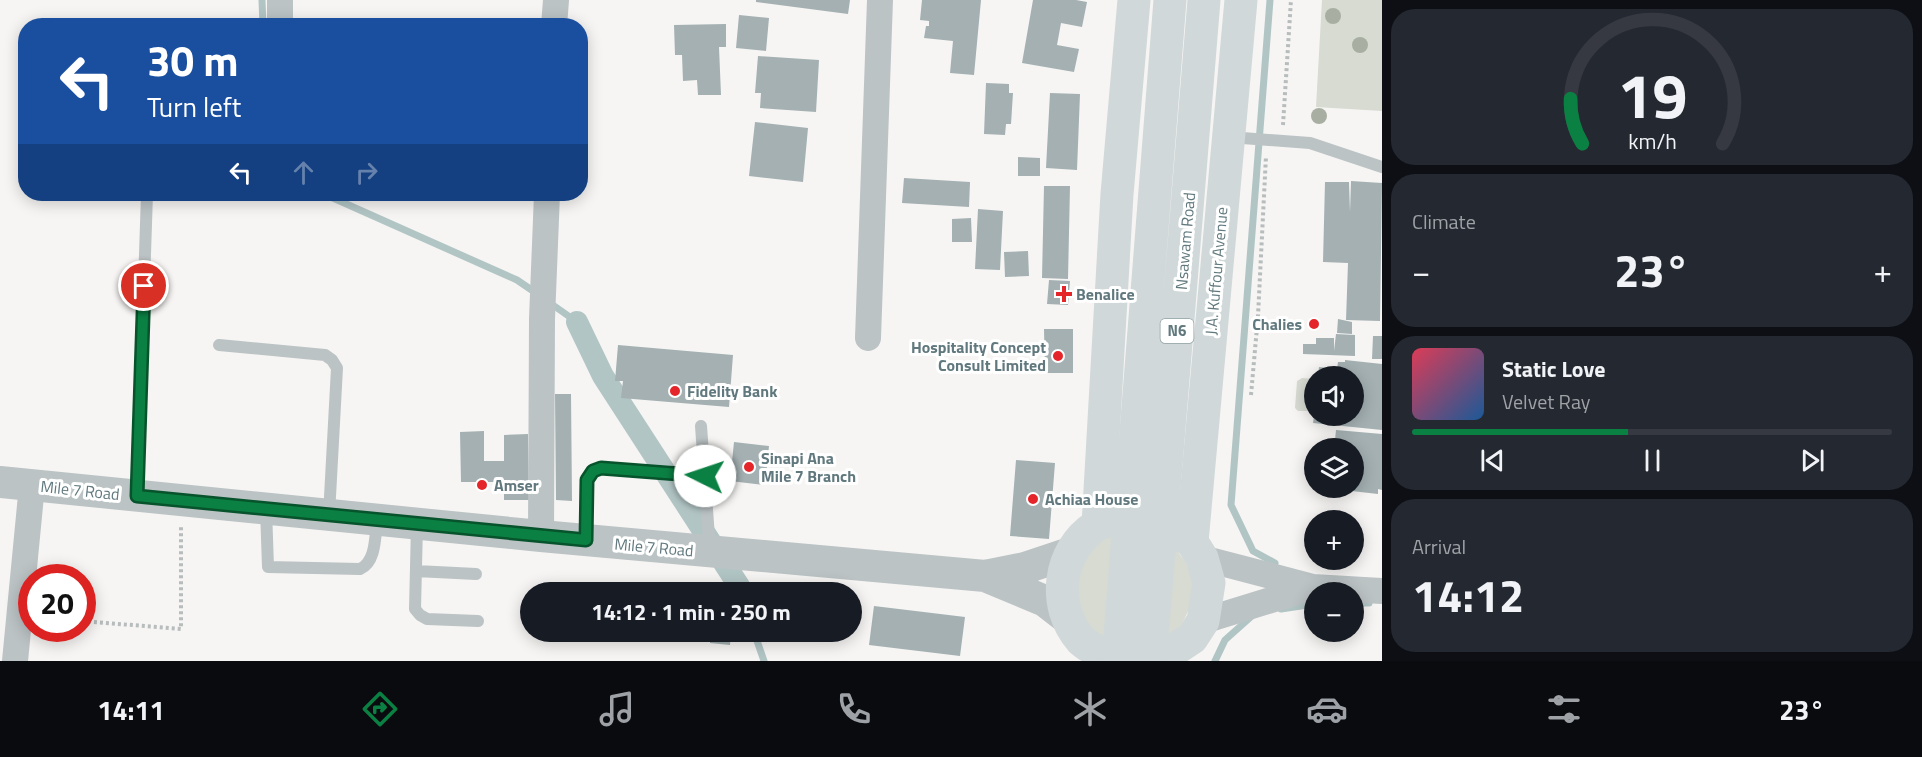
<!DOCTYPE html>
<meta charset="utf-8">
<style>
:root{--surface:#171b24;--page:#242831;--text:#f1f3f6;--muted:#9ea1a6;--line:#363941;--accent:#0b8043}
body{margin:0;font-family:"Titillium Web",sans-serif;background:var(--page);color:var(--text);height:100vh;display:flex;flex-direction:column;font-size:22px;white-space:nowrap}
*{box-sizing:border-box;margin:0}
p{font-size:20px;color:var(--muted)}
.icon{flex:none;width:33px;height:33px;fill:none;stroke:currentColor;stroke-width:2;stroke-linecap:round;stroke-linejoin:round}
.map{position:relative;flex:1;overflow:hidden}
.details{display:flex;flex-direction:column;gap:9px;padding:9px;background:#0d0f14;width:540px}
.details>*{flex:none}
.hud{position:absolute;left:18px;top:18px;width:570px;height:183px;border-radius:24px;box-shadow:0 3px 15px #0003;background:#1a4fa0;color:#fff;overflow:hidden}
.fabs{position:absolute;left:1304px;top:366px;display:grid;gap:12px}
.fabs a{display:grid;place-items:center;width:60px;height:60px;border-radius:50%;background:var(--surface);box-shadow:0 3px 15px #0003;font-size:30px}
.speed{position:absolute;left:18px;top:564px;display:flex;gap:12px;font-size:30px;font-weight:700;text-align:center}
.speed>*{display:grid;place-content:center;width:78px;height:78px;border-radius:50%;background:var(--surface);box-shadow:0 3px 15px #0003;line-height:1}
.speed .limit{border:9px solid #d22;background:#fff;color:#111}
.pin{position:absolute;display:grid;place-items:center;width:51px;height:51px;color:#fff;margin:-26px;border:3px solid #fff;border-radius:50%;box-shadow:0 2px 6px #0007}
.me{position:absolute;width:66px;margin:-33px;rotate:274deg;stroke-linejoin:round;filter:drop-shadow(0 0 4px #0008)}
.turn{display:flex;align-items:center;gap:21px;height:126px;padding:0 30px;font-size:27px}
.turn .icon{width:78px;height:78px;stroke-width:2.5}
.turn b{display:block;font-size:42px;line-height:51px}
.lanes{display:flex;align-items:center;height:57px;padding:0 30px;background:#0003;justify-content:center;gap:30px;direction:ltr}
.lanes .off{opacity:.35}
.big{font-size:45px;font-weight:700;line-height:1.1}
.details .card{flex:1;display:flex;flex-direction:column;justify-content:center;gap:9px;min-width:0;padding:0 21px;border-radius:24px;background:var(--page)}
.details .dial{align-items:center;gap:0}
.dial svg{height:156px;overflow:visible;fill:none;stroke:var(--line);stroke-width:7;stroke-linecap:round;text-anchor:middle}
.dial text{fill:var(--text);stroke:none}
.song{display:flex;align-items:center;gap:18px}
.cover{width:72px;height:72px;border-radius:9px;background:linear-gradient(135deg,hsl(350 70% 55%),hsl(210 70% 35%))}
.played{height:6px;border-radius:3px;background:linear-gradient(90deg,var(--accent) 45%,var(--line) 45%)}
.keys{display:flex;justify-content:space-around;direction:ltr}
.heat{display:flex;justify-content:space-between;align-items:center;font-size:33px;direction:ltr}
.trip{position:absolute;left:520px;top:582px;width:342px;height:60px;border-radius:30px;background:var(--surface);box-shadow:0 3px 15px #0003;font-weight:700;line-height:60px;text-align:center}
.tab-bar{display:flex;height:96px;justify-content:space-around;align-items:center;background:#090b0e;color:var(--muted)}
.tab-bar .icon{width:42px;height:42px}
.tab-bar .active{color:var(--accent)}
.tab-bar b{font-size:27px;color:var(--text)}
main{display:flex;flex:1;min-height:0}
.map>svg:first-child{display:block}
.green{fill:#d7dbd2}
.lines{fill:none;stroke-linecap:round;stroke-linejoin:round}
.stream{stroke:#b2c5c5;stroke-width:7}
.canal{stroke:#b2c5c5;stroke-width:22}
.building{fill:#a4b0b2}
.path{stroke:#b7bcbd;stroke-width:4;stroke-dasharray:3 3;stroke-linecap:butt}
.service{stroke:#bcc3c5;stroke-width:12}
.minor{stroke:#bcc3c5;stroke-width:26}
.tertiary{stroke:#bcc3c5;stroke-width:32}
.secondary{stroke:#d0d8d9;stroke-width:33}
.trunk{stroke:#d0d8d9;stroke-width:33}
.tree{fill:#a8afa2}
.route-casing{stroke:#07532c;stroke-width:15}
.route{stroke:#0b8043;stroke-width:10}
.poi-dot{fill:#e42529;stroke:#fff;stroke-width:2}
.labels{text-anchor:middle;stroke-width:6;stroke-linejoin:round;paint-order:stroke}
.shield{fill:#fff;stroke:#90a1a5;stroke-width:1.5}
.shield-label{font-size:15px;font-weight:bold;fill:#61797e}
.street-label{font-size:16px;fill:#61797e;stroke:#fff}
.poi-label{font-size:16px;font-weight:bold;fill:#61797e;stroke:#fff;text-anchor:start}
</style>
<main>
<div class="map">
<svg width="1382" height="661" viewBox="0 0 1382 661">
<rect width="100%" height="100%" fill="#f6f5f3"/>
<path class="green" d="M1322,0h60v111l-66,-4z
M1302,378l12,1v3l-9,9c0,8 1,11 7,16l-1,4h-13l-3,-3 2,-27z
M1119,533c14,4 41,7 53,13 4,2 7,7 9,10 18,21 13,51 -2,72 -12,14 -24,15 -41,13 -10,0 -27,2 -36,-3 -27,-17 -34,-60 -14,-85 9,-10 19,-15 31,-20z"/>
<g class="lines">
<path class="stream" d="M262,0l1,26
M1270,0l-39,505 22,46 22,12
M324,194l193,86 19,13
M550,303l27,19
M739,586l2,6
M1353,603h16
M1281,609l33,-5
M754,632l10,29
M1215,661l10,-21 28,-25"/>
<path class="canal" d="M577,322l26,54 136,210"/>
</g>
<path class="building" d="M756,0h94l-2,14 -92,-12z
M922,0h59l-7,75 -24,-2 3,-32 -29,-3 2,-12h3v-5l-9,-1z
M1033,0h43l11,2 -5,25 -21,-4 -4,22 22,4 -5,23 -52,-9z
M739,15l30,3 -3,33 -30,-3z
M726,24v23h-7l2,48h-23l-1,-15 -14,1 -1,-26h-7l-1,-30z
M758,56l61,4 -3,52 -56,-4 1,-15h-6z
M986,83l23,1v9h4l-2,31h-5l-1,11 -21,-1z
M1050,93l30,1 -3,76 -31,-2z
M755,122l53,6 -5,54 -54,-6z
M1018,157l22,1v18h-22z
M904,178l66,4 -1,25 -67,-4z
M1351,181l31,2 -2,138 -34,-1 2,-57 -25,-1 2,-80h24l1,30z
M1044,186h26l-2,93 -26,-1z
M978,209l25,2 -3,59 -25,-1z
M971,218l1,24h-20v-23z
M1028,251l1,25 -24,1 -1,-25z
M1049,280l21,1 -2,24 -21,-1z
M1338,319l14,3v12l-15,-1z
M1044,329h29v44h-28z
M1336,334l19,1v21l-52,-2v-10h13v-6h18v13z
M1373,336h9v23h-10z
M618,345l115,10 -4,52 -108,-9 2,-17h-8z
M1345,360l37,4v66l-69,-7 1,-7h39v-40h-35l1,-9 18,2 1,-7h7z
M555,394h16l1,107 -16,-1z
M1336,430l46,4v56l-4,-1v5l-44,-5v-1h19v-40h-16l1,-8h-3z
M484,431v30h20v-26l24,-1 1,66h-25v-18h-43l-1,-50z
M734,442l35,4 -4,39 -35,-4z
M1016,460l39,3 -6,76 -39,-3z
M874,606l91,11 -5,39 -91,-11z
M710,632h21l-1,13 -20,-2z"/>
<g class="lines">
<path class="path" d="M1283,125l8,-125
M1251,395l7,-79 8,-160
M82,621l99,8v-104"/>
<path class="service" d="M1229,137l81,6 72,24
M219,345l106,10 7,5 5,8 -8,147
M701,426l9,125
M137,495l10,-301
M266,509l2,58 92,2c16,-7 15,-32 17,-48
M417,525l-2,84 5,6 7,4 51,2
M586,539l1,-59 6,-9 8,-3 104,8
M416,571l60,3"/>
<path class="minor" d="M280,0v26
M554,26l2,-26
M868,338l12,-338
M541,536l1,-217 5,-125
M1202,558l111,29 69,4
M1203,621l110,-34
M15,661l17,-176"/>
<path class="tertiary" d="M0,482l541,54 444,40 60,25 22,17
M985,576l40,-8 45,-15"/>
<path class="secondary" d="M1098,525l19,-331 17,-194
M1192,542l49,-542
M1117,661c-11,-6 -27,-12 -36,-21 -30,-34 -23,-90 15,-114 7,-4 15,-5 22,-7
M1136,661l23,-1 33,-22 11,-17 6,-38 -7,-25 -10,-16 -17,-12"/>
<path class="trunk" d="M1118,661l52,-661
M1150,661l54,-661"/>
</g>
<g class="tree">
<circle cx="1333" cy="16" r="8"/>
<circle cx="1360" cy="45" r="8"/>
<circle cx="1319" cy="116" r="8"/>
</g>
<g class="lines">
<g class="route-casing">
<path id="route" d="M144,286l-7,210 449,44 1,-60 6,-9 8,-3 104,8"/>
</g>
<use href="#route" class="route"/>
</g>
<g class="poi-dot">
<path d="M1061 285h6v6h6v6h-6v6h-6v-6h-6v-6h6z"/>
<circle cx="1314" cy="324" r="6"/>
<circle cx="1058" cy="356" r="6"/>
<circle cx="675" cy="391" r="6"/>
<circle cx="749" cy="467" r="6"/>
<circle cx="482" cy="485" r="6"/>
<circle cx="1033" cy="499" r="6"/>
</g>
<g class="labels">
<rect class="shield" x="1160.5" y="319" width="33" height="24" rx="4.5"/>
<g class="shield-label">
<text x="1177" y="336">N6</text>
</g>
<g class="street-label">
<text transform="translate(1185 241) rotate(-85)" y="6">Nsawam Road</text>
<text transform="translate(1216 271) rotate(-85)" y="6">J.A. Kuffour Avenue</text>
<text transform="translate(80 490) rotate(6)" y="6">Mile 7 Road</text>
<text transform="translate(654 547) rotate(5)" y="6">Mile 7 Road</text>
</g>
<g class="poi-label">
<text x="1076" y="300">Benalice</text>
<text x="1302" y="330" text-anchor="end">Chalies</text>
<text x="1046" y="353" text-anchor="end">Hospitality Concept<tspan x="1046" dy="18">Consult Limited</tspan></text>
<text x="687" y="397">Fidelity Bank</text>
<text x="761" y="464">Sinapi Ana<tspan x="761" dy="18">Mile 7 Branch</tspan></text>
<text x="494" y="491">Amser</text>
<text x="1045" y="505">Achiaa House</text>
</g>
</g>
</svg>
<div class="fabs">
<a><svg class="icon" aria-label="sound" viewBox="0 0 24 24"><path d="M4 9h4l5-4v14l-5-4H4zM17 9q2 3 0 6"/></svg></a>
<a><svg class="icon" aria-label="layers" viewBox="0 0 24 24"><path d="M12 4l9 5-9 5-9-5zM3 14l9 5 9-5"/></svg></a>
<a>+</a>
<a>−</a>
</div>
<div class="speed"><div class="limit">20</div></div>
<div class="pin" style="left:144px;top:286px;background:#d93025"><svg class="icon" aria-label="arrive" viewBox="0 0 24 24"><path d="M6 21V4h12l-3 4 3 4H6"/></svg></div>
<svg class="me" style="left:705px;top:476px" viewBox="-20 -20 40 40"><circle r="19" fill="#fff"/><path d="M0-13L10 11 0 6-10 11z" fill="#0b8043"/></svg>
<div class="trip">14:12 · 1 min · 250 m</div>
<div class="hud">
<div class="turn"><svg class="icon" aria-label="left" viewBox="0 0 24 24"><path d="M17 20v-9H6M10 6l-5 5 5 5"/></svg><div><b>30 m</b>Turn left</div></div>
<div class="lanes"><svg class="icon" aria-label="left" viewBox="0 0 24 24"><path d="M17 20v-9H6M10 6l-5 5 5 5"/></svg><svg class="icon off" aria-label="ahead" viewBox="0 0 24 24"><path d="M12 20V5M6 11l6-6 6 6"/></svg><svg class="icon off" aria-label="right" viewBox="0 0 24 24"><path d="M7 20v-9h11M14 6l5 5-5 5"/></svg></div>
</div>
</div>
<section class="details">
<div class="card dial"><svg viewBox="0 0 100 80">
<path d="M14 69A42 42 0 1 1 86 69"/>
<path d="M14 69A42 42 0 0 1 8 46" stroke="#0b8043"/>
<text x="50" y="56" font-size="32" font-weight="700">19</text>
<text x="50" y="72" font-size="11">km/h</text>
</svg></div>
<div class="card"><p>Climate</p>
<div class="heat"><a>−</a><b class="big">23°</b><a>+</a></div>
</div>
<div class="card">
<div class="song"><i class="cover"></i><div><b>Static Love</b><p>Velvet Ray</p></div></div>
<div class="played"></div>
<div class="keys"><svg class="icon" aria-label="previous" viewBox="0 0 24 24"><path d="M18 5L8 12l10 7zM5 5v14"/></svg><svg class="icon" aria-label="pause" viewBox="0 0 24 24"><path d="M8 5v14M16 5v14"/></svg><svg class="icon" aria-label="next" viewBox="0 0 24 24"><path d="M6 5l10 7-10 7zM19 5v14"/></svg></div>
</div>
<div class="card"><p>Arrival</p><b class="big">14:12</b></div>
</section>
</main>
<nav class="tab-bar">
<b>14:11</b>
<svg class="icon active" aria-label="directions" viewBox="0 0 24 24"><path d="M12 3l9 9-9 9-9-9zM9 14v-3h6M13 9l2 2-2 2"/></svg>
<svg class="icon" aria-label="music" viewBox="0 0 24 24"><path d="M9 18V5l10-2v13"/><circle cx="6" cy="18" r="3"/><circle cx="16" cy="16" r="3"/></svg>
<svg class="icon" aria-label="phone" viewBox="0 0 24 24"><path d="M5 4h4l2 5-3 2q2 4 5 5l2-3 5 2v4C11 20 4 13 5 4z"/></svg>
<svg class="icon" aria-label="climate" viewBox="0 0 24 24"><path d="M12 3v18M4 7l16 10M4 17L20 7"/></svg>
<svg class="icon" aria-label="car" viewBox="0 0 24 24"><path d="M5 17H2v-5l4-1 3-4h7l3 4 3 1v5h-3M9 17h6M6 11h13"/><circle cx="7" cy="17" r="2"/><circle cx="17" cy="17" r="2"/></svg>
<svg class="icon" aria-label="filters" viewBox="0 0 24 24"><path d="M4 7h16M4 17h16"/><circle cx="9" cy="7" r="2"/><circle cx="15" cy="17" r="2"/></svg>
<b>23°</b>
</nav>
